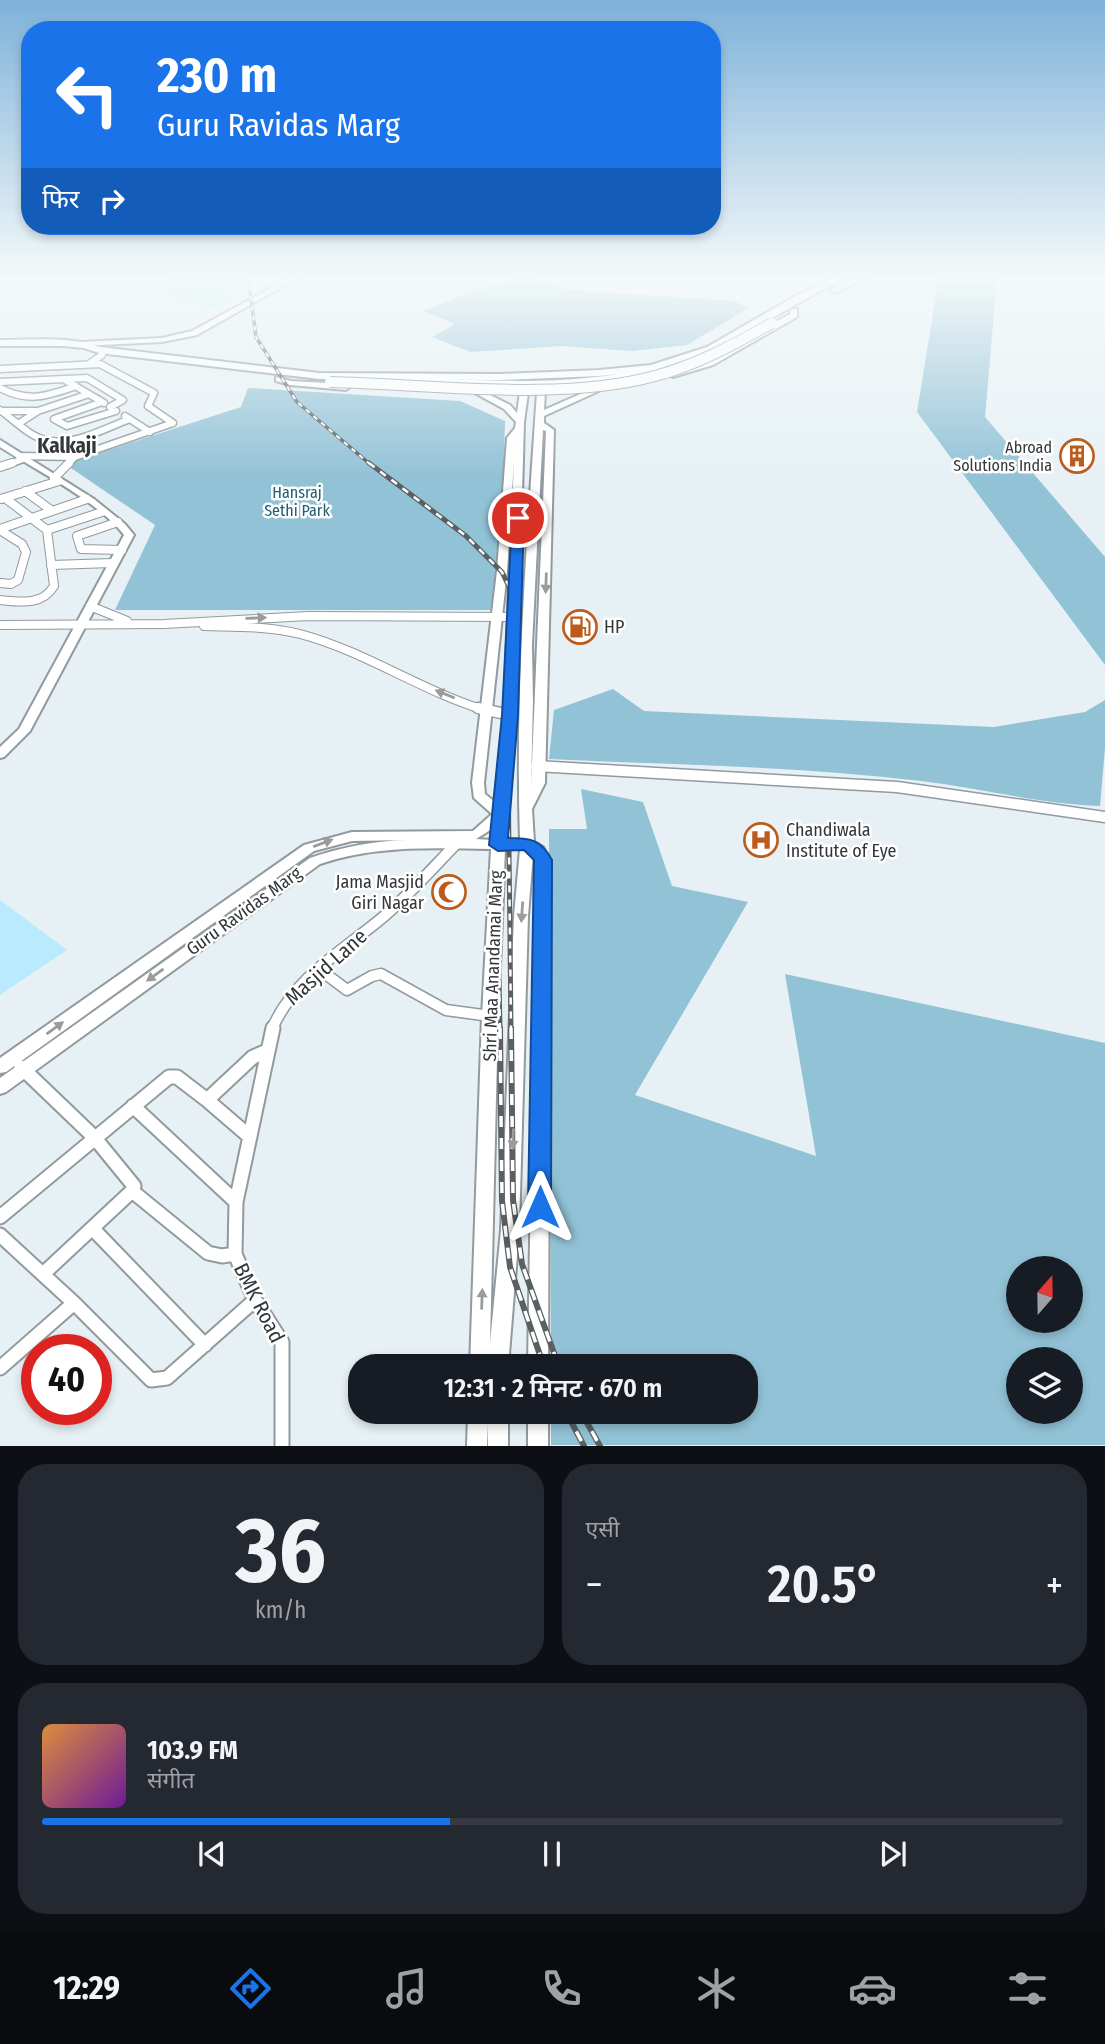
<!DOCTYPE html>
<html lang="hi">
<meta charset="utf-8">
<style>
:root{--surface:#171b24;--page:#242831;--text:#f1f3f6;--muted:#9ea1a6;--line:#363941;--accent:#1a73e8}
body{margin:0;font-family:"Fira Sans Condensed","Noto Sans Devanagari",sans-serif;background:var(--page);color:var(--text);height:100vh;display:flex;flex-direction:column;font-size:26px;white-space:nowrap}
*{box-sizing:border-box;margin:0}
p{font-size:23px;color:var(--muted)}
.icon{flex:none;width:38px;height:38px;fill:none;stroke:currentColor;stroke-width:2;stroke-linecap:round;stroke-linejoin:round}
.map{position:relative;height:1446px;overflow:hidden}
.sheet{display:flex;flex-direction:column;gap:18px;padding:18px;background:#0d0f14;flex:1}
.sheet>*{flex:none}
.hud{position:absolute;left:21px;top:21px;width:700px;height:214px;border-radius:28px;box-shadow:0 4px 10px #0003;background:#1a73e8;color:#fff;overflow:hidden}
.needle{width:46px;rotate:20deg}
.buttons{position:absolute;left:1006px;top:1256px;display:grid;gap:14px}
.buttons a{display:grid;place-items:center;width:77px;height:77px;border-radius:50%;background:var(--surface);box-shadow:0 4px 10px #0003;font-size:35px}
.speed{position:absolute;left:21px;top:1334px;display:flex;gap:14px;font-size:35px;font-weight:700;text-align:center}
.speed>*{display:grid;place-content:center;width:91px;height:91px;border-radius:50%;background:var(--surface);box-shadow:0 4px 10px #0003;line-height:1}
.speed .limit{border:10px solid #d22;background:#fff;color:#111}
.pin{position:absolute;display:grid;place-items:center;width:60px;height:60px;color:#fff;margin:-30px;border:4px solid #fff;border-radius:50%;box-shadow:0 2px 7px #0007}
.me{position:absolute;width:77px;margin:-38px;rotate:0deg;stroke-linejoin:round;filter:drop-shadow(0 0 5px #0008)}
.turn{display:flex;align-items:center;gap:24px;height:147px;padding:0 21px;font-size:32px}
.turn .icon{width:91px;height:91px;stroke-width:2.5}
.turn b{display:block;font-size:49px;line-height:60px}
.then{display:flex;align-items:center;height:66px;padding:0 21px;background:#0003;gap:14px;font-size:26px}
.big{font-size:52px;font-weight:600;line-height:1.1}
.sheet .card{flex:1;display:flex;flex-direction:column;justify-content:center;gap:10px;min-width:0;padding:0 24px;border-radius:28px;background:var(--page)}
.sheet .dial{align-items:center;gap:0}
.dial b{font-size:91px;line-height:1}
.song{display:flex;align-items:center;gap:21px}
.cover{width:84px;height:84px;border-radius:10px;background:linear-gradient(135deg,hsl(30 70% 55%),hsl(280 70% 35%))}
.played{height:7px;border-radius:4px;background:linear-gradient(90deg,var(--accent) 40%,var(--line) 40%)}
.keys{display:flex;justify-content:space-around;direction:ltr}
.heat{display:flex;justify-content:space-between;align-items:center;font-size:38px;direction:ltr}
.sheet .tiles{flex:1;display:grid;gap:18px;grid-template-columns:1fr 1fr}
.card:last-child{grid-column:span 2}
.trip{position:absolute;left:348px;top:1354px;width:410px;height:70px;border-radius:28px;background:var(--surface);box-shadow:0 4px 10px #0003;font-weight:600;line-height:70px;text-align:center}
.tab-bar{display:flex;height:112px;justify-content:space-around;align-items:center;background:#090b0e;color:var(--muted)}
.tab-bar .icon{width:49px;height:49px}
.tab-bar .on{color:var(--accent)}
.tab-bar b{font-size:32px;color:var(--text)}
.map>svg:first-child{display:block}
.green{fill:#b9eafe}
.forest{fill:#92c2d6;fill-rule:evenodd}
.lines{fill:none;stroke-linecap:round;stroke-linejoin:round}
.street-far3-casing{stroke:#919a9e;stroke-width:9}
.street-far2-casing{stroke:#919a9e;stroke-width:10}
.street-far1-casing{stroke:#919a9e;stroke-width:13}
.street-casing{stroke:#919a9e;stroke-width:17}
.secondary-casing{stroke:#919a9e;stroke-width:4}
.primary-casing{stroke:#919a9e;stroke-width:4}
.street-far3{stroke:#fff;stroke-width:6}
.street-far2{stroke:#fff;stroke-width:8}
.street-far1{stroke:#fff;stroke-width:10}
.street{stroke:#fff;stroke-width:13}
.secondary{fill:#fff;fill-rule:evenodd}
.primary{fill:#fff;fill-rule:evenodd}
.rail-far2-casing{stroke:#5a6062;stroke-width:3.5}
.rail-far1-casing{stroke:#5a6062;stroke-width:5}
.rail-casing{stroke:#5a6062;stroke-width:6}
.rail-far2{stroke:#fff;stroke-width:2;stroke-dasharray:5;stroke-linecap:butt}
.rail-far1{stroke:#fff;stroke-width:2.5;stroke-dasharray:7;stroke-linecap:butt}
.rail{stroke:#fff;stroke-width:3.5;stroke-dasharray:11;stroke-linecap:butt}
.primary-bridge-casing{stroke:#919a9e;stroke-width:12;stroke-linecap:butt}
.primary-bridge{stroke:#fff;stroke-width:10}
.oneway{fill:#999b9c}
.route{fill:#1a73e8;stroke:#114b97;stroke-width:2}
.labels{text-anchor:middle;stroke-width:5;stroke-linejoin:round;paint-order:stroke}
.far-poi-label{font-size:16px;fill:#333739;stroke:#fff;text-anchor:end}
.far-park-label{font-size:16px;fill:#205c72;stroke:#fff}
.poi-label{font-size:18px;fill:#333739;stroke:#fff;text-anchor:start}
.street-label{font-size:18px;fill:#333739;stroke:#fff}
.far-district-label{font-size:21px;font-weight:bold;fill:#333739;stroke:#fff}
.near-street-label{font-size:21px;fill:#333739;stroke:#fff}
</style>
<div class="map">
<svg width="1105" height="1446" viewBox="0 0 1105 1446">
<rect width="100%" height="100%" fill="#e7f1f5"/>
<path class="green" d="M169,276h65l-3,16 6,1 -19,16 -58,-14z
M0,900l67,50 -67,45z"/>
<path class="forest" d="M939,276l58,2 -12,139 120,140v108l-188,-253z
M528,277l42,13 164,11 15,7 -62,37 -56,6 -69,-5 -92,6 -38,-15 23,-13 -32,-13 56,-22z
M248,388l212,13 45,20 -5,189h-385l40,-85 -90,-61 176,-57z
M613,689l31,22 350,16 91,-15 20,-12v48l-5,58c-61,-2 -120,-18 -179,-25 -123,-15 -248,-16 -372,-22l5,-49z
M581,789l62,13 29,84 76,16 -113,193 181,61 -31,-182 320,69v402h-554v-33h195v-45h-195l-2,-538h38zM1018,1269h53v52h-53zM1018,1360h53v52h-53z"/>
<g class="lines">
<g class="street-far3-casing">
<path id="street-far3" d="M89,364l13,-9
M0,369l100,-5 54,29 -6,13 25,17 -98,34 -56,-1
M65,380l39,23
M0,382l87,-4 36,22 -13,7
M0,388c28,15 48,8 76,-2
M102,402l-48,17 13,7 49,-15
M0,410c13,9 30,27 46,30 27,7 59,-12 84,-21
M1,411h35
M125,416l25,16
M18,424l20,-13 51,-17
M7,465l16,-6
M67,465l8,-8"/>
</g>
<g class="street-far2-casing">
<path id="street-far2" d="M0,467l12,-4
M54,478l15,-15
M25,491l26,19
M1,499l58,-18
M118,522l-41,14 4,13 41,1
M0,529l87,-30
M0,530l22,14 4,8 -8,28 -7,4 -11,-1
M47,530l55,-18
M51,565l62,-2
M0,600c20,2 42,6 54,-14l-7,-56 -42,-32
M90,606l37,15
M0,625l164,-1 144,-8 206,1
M204,626c32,1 65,0 96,8 64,17 120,56 184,76"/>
</g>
<g class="street-far1-casing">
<path id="street-far1" d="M478,708l32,7
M536,766l361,21 208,30
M319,969l28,21 25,-14 9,-2 65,36 44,6
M272,1029c22,-51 69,-77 110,-111 26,-22 49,-48 73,-73"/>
</g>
<g class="street-casing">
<path id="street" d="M273,1028l-37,174 -1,52 20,46 27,42v104
M21,1067l73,70 40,49 -2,5 -89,83
M207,1100l43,37
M133,1106l103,96
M132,1191l76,62 14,3 13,-2
M0,1217l169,-140h8l30,23 46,-43 14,-6
M93,1229l112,116
M0,1235l74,68 77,77 16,-2 88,-78
M0,1368l74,-65"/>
</g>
<g class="secondary-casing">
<path id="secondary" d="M293,276h8l-104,59 -35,7 -81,4 -4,-2 4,-2 81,-4 30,-7z
M791,309h6v8l-84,48 -40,12 -4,-2 38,-14 83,-47z
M652,366l4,2 -1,2c-34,12 -79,16 -115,15l5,7 -1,18 50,-22 7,2 -57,26v7l10,7 -9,353 -13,26 2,33 9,5 7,13 -2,507h-20l8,-507 -3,-6 -5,62 -9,314 -11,137h-38l12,-351 9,-167c-57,-1 -116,-4 -171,15l-314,228 -6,2v-16l310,-220c32,-11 63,-17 97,-18l-55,1 -38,10 -308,221 -6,1v-15l304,-213 48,-13 121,-1 19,-17 -18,-16 -2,-15 25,-212 10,-133 8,-10 1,-6 -12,-13 -33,-18 7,-2 32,16 7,8 3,-21 7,-7 -145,-4 -4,-2 4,-2c85,1 188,13 270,-11zM533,388l4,4c-10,148 -22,298 -17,448h-14l10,-125 8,-293 4,-29zM543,430l3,1 -15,355 2,-84 -1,-57zM514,461l-10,254 -9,87 -10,-8 -1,-11 23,-212zM492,829v11l-16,-1zM505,849h15l-6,67 -13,314 -11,113 8,-327z
M276,377l15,4 55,3 4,3 -4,3 -56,-5 -14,-4z
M0,440l94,59 31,25 9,11 -104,196 -26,26 -4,1v-11l19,-18 105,-194c-25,-33 -88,-65 -124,-88z
M468,1412h40v34h-20v-23l-1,23h-20z
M528,1412h20v34h-20z"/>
</g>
<g class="primary-casing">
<path id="primary" d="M836,276h11l-134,75 -61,20 -53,5 -100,4 -180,-1 -220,-26 -15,-5 -21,-2h-63v-6c33,0 69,-4 100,7l219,26 180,1 100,-4 52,-5 56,-18 85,-49z
M857,276h11l-32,17 -7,-2z"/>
</g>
<use href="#street-far3" class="street-far3"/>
<use href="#street-far2" class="street-far2"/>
<use href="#street-far1" class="street-far1"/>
<use href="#street" class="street"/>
<use href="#secondary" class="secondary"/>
<use href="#primary" class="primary"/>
<g class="rail-far2-casing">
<path id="rail-far2" d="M248,276l8,61 41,65 74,63"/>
</g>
<g class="rail-far1-casing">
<path id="rail-far1" d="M369,463l97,73 36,36 17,36 -11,153 3,268
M499,981l1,48"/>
</g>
<g class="rail-casing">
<path id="rail" d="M500,1028l2,173 8,66 34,100
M511,1028l2,172 9,64 37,103
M566,1412l18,34
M581,1412l19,34"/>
</g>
<use href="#rail-far2" class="rail-far2"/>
<use href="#rail-far1" class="rail-far1"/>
<use href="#rail" class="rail"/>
<g class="primary-bridge-casing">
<path id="primary-bridge" d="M330,382c101,2 229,20 325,-6 42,-11 80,-32 117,-53"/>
</g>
<use href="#primary-bridge" class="primary-bridge"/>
</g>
<defs><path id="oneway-solid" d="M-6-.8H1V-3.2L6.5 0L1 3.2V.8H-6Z" transform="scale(1.75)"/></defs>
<g class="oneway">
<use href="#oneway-solid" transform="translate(546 583) rotate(92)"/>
<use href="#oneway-solid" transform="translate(256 618) rotate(-2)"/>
<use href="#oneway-solid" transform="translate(445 694) rotate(-158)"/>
<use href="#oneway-solid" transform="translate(323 843) rotate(-21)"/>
<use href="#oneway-solid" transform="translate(522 912) rotate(94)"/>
<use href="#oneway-solid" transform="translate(155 975) rotate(144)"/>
<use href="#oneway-solid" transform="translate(55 1028) rotate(-36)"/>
<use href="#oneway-solid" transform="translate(513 1139) rotate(92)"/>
<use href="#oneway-solid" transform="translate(482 1299) rotate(-88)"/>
</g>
<linearGradient id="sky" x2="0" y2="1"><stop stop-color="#7eb2d9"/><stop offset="0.58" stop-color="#f4f9fa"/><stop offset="1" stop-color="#f4f9fa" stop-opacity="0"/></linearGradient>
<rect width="1105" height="478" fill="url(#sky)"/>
<path class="route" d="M518,514l6,4 -6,197 -10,123c22,0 33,1 44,22l-1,347 -3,7 -8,3 -8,-3 -4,-7 6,-347 -10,-10 -26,1 -9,-6 13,-130 10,-197z"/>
<defs>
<g id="building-ring" transform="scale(1.75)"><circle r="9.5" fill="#fff" stroke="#bc5b1c" stroke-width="1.5"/><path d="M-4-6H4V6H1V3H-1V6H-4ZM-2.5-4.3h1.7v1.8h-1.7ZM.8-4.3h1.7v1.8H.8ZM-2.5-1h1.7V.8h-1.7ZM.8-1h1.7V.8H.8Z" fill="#bc5b1c"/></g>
<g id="fuel-ring" transform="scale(1.75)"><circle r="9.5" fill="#fff" stroke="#bc5b1c" stroke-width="1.5"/><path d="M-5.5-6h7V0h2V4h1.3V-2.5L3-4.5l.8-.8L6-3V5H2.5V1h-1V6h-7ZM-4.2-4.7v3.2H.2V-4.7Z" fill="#bc5b1c"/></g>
<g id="hospital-ring" transform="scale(1.75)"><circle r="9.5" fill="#fff" stroke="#bc5b1c" stroke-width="1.5"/><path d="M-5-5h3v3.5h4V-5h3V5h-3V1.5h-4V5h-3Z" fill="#bc5b1c"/></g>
<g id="mosque-ring" transform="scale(1.75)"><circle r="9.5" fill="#fff" stroke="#bc5b1c" stroke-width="1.5"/><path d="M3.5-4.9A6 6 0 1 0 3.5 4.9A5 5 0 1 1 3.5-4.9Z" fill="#bc5b1c"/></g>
</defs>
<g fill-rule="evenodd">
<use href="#building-ring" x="1077" y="456"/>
<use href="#fuel-ring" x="580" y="627"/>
<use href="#hospital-ring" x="761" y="840"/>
<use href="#mosque-ring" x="449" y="892"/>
</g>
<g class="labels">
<g class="far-poi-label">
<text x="1052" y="453">Abroad<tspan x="1052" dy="18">Solutions India</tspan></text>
</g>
<g class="far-park-label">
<text x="297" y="498">Hansraj<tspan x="297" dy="18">Sethi Park</tspan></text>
</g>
<g class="poi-label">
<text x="604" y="633">HP</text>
<text x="786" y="836">Chandiwala<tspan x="786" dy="21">Institute of Eye</tspan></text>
<text x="424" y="888" text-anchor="end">Jama Masjid<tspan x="424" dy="21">Giri Nagar</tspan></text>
</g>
<g class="street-label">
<text transform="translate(244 911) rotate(-36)" y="6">Guru Ravidas Marg</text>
<text transform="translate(493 966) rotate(-88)" y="6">Shri Maa Anandamai Marg</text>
</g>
<g class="far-district-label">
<text x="67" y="453">Kalkaji</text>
</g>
<g class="near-street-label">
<text transform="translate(326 967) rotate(-42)" y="7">Masjid Lane</text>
<text transform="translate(259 1303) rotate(63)" y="7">BMK Road</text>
</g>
</g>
</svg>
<div class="buttons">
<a><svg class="needle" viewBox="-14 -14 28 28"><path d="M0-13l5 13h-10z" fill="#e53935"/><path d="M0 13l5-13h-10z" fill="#9ea1a6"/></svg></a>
<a><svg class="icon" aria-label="layers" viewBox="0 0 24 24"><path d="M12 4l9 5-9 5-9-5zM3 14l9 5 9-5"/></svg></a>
</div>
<div class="speed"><div class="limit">40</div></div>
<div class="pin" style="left:518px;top:518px;background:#d93025"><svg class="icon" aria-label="arrive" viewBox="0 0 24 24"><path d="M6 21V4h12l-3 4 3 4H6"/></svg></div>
<svg class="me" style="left:540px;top:1207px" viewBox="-20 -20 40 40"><path d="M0-17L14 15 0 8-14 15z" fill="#1a73e8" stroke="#fff" stroke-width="4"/></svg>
<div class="trip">12:31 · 2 मिनट · 670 m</div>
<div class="hud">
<div class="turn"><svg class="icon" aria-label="left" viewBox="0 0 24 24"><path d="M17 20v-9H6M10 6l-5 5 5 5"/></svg><div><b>230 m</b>Guru Ravidas Marg</div></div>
<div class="then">फिर<svg class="icon" aria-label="right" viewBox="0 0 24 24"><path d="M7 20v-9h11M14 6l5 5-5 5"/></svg></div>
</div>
</div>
<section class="sheet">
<div class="tiles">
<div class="card dial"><b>36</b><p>km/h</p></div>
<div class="card"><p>एसी</p>
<div class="heat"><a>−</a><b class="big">20.5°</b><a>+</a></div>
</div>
<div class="card">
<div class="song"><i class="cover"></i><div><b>103.9 FM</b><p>संगीत</p></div></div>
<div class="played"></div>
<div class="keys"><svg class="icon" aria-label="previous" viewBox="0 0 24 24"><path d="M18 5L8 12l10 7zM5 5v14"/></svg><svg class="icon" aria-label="pause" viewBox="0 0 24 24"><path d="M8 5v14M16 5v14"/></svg><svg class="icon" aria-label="next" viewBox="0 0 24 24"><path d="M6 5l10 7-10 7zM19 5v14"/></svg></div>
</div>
</div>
</section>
<nav class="tab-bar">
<b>12:29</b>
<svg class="icon on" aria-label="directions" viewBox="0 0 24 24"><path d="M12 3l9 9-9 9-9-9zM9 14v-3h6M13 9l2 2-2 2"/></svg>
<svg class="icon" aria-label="music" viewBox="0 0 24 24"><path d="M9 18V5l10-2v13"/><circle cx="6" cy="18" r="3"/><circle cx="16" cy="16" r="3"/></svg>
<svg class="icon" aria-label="phone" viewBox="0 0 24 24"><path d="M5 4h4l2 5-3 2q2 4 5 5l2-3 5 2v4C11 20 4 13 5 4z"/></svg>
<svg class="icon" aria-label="climate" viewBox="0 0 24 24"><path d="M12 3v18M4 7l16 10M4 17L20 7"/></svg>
<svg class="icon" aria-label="car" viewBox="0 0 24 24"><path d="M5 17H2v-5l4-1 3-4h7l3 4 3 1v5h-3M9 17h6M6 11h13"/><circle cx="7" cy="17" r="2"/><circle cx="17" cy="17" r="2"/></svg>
<svg class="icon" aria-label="filters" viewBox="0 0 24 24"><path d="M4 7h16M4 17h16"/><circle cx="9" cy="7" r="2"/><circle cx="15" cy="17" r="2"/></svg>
</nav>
